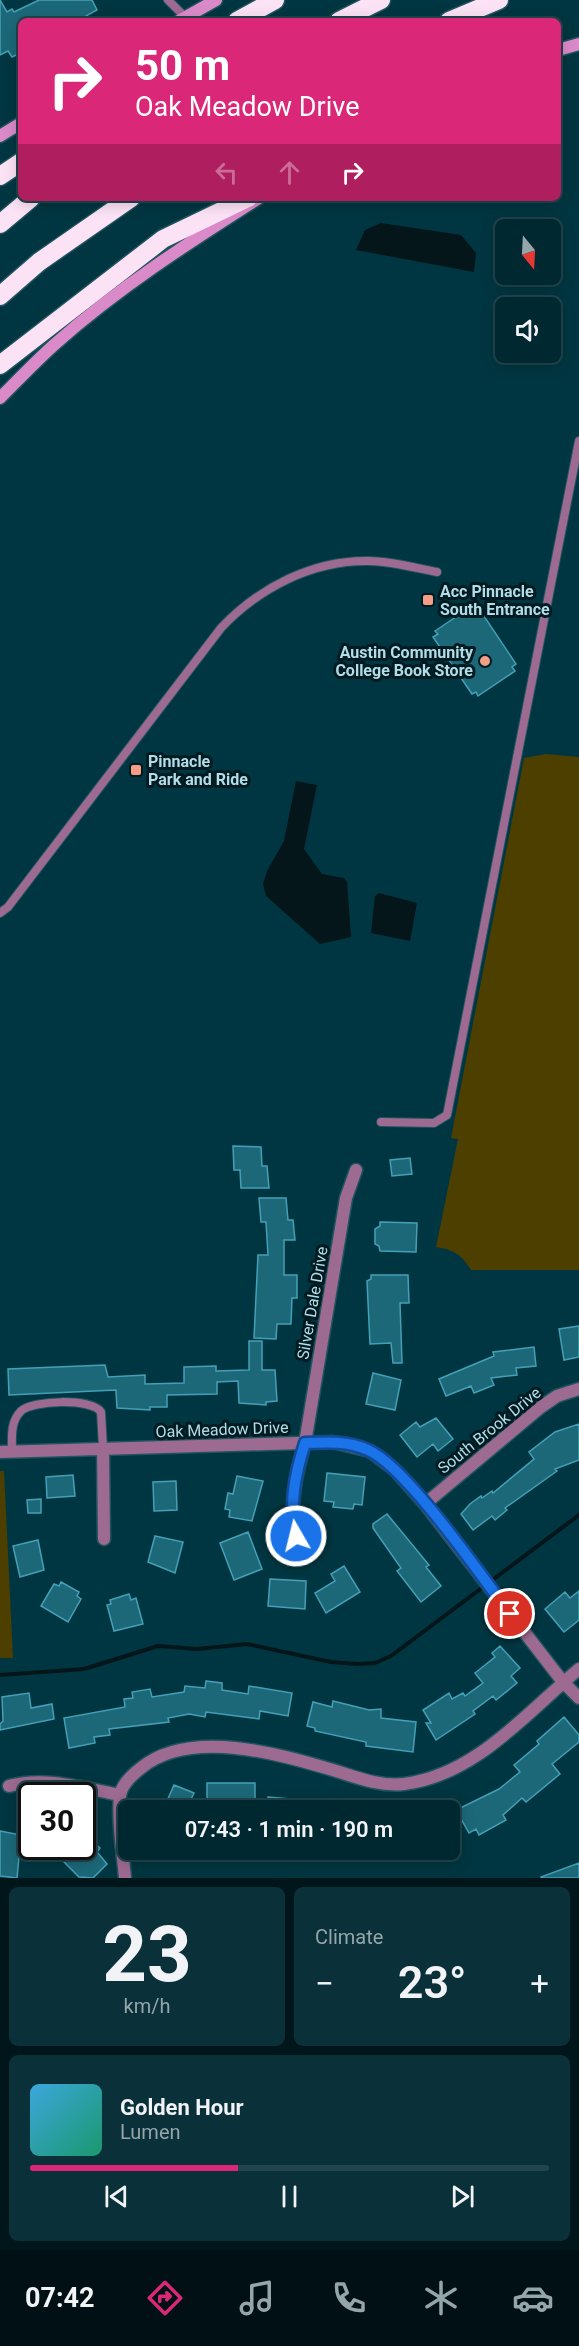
<!DOCTYPE html>
<meta charset="utf-8">
<style>
:root{--surface:#002831;--page:#0a3039;--text:#f1f3f6;--muted:#95a6ab;--line:#22444d;--accent:#db2777}
body{margin:0;font-family:Roboto,sans-serif;background:var(--page);color:var(--text);height:100vh;display:flex;flex-direction:column;font-size:22px;white-space:nowrap}
*{box-sizing:border-box;margin:0}
p{font-size:20px;color:var(--muted)}
.icon{flex:none;width:33px;height:33px;fill:none;stroke:currentColor;stroke-width:2;stroke-linecap:round;stroke-linejoin:round}
.map{position:relative;height:1878px;overflow:hidden}
.side{display:flex;flex-direction:column;gap:9px;padding:9px;background:#00161b;flex:1}
.side>*{flex:none}
.hud{position:absolute;left:18px;top:18px;width:543px;height:183px;border-radius:9px;box-shadow:0 3px 15px #0003,0 0 0 2px var(--line);background:#db2777;color:#fff;overflow:hidden}
.needle{width:39px;rotate:162deg}
.tools{position:absolute;left:495px;top:219px;display:grid;gap:12px}
.tools a{display:grid;place-items:center;width:66px;height:66px;border-radius:9px;background:var(--surface);box-shadow:0 3px 15px #0003,0 0 0 2px var(--line);font-size:30px}
.speed{position:absolute;left:18px;top:1782px;display:flex;gap:12px;font-size:30px;font-weight:700;text-align:center}
.speed>*{display:grid;place-content:center;width:78px;height:78px;border-radius:50%;background:var(--surface);box-shadow:0 3px 15px #0003,0 0 0 2px var(--line);line-height:1}
.speed .limit{border:3px solid #111;border-radius:9px;background:#fff;color:#111}
.pin{position:absolute;display:grid;place-items:center;width:51px;height:51px;color:#fff;margin:-26px;border:3px solid #fff;border-radius:50%;box-shadow:0 2px 6px #0007}
.me{position:absolute;width:66px;margin:-33px;rotate:352deg;stroke-linejoin:round;filter:drop-shadow(0 0 4px #0008)}
.turn{display:flex;align-items:center;gap:21px;height:126px;padding:0 18px;font-size:27px}
.turn .icon{width:78px;height:78px;stroke-width:2.5}
.turn b{display:block;font-size:42px;line-height:51px}
.lanes{display:flex;align-items:center;height:57px;padding:0 18px;background:#0003;justify-content:center;gap:30px;direction:ltr}
.lanes .off{opacity:.35}
.big{font-size:45px;font-weight:600;line-height:1.1}
.side .widget{flex:1;display:flex;flex-direction:column;justify-content:center;gap:9px;min-width:0;padding:0 21px;border-radius:9px;background:var(--page)}
.side .dial{align-items:center;gap:0}
.dial b{font-size:78px;line-height:1}
.song{display:flex;align-items:center;gap:18px}
.cover{width:72px;height:72px;border-radius:9px;background:linear-gradient(135deg,hsl(200 70% 55%),hsl(160 70% 35%))}
.played{height:6px;border-radius:3px;background:linear-gradient(90deg,var(--accent) 40%,var(--line) 40%)}
.keys{display:flex;justify-content:space-around;direction:ltr}
.heat{display:flex;justify-content:space-between;align-items:center;font-size:33px;direction:ltr}
.side .tiles{flex:1;display:grid;gap:9px;grid-template-columns:1fr 1fr}
.widget:last-child{grid-column:span 2}
.trip{position:absolute;left:118px;top:1800px;width:342px;height:60px;border-radius:9px;background:var(--surface);box-shadow:0 3px 15px #0003,0 0 0 2px var(--line);font-weight:600;line-height:60px;text-align:center}
.tab-bar{display:flex;height:96px;justify-content:space-around;align-items:center;background:#001014;color:var(--muted)}
.tab-bar .icon{width:42px;height:42px}
.tab-bar .current{color:var(--accent)}
.tab-bar b{font-size:27px;color:var(--text)}
.map>svg:first-child{display:block}
.green{fill:#4c3f00}
.water{fill:#05161a}
.lines{fill:none;stroke-linecap:round;stroke-linejoin:round}
.stream{stroke:#05161a;stroke-width:4}
.building{fill:#1c6879;stroke:#44a0b6;stroke-width:1.5}
.lane-casing{stroke:#20545f;stroke-width:10}
.street-casing{stroke:#20545f;stroke-width:15}
.secondary-casing{stroke:#20545f;stroke-width:15}
.highway-casing{stroke:#20545f;stroke-width:21}
.lane{stroke:#9d6a91;stroke-width:8}
.street{stroke:#9d6a91;stroke-width:12}
.secondary{stroke:#db8ac9;stroke-width:12}
.highway{stroke:#fce2f5;stroke-width:18}
.route-casing{stroke:#114b97;stroke-width:15}
.route{stroke:#1a73e8;stroke-width:10}
.poi-dot{fill:#f49e87;stroke:#001c22;stroke-width:2}
.labels{text-anchor:middle;stroke-width:6;stroke-linejoin:round;paint-order:stroke}
.poi-label{font-size:16px;font-weight:bold;fill:#b3dce7;stroke:#001c22;text-anchor:start}
.street-label{font-size:16px;fill:#b3dce7;stroke:#001c22}
</style>
<div class="map">
<svg width="579" height="1878" viewBox="0 0 579 1878">
<rect width="100%" height="100%" fill="#003641"/>
<path class="green" d="M546,754l33,3v513h-108c-10,-16 -17,-20 -35,-23l22,-108 -7,-1 73,-380z
M0,1471h4l9,187h-13z"/>
<path class="water" d="M381,223l80,12 15,18 -2,19 -118,-22 9,-20z
M296,781l21,4 -13,64 18,25 22,4 3,4 4,55 -31,7 -54,-48 -3,-12 4,-13 17,-30z
M379,893l38,10 -7,38 -39,-8 4,-37z"/>
<g class="lines">
<path class="stream" d="M0,1675l84,-6 74,-23 39,3 50,-5 84,18 26,2 18,-1 16,-7 188,-141"/>
</g>
<path class="building" d="M0,0l7,12 5,-3 2,3 25,-12h53l5,10 -13,7 2,4h-65v32l-9,4 -4,-6 -8,4z
M472,606l2,4 4,-3 38,57 -4,3 3,4 -37,25 -2,-4 -4,2 -39,-57 5,-3 -3,-3z
M233,1146l28,1 1,19h5l2,22h-28l-1,-18h-6z
M410,1158l2,16 -20,2 -2,-16z
M259,1198h27l2,22h5l2,20h-11v35h13v23h-5l-1,26h-14l-1,15 -22,-1 4,-83h10l-2,-33h-5z
M380,1222l37,1 -1,29 -36,-1 -1,-5 -4,-2v-15l5,-3z
M371,1275h37l1,28h-9l2,60h-9l-2,-20 -21,1 -3,-63 4,-2z
M579,1326v31l-15,3 -5,-31z
M249,1341h13v29h13l2,31 -11,1v3l-27,-2 -1,-22 -21,1v12l-50,1v12h-17v3l-33,-2 -1,-18 -107,5 -1,-26 97,-4 3,12 37,-2v9l39,-1v-16l32,-1v5l33,-1z
M534,1347l2,19 -20,2 1,7 -26,3 3,7 -20,8 -3,-7 -25,10 -7,-17 55,-23 -1,-4z
M373,1373l28,7 -6,30 -29,-6z
M436,1418l17,21 -15,12 -5,-7 -16,13 -17,-22 16,-13 4,5z
M579,1424v36l-24,9 2,2 -52,37 2,2 -12,10 -3,-4 -19,14 -12,-16 9,-10 11,-8 1,2 10,-7 1,2 41,-34 -5,-7 26,-20z
M327,1473l38,4 -3,28 -8,-1 -1,5 -20,-2 1,-5 -10,-1z
M73,1475l2,21 -28,2 -1,-21z
M237,1476l26,5 -11,40 -23,-4 1,-7 -5,-1 3,-16 5,1z
M176,1481l1,29 -23,1 -1,-29z
M41,1499v14h-13l-1,-13z
M387,1514l42,51 -3,2 15,19 -20,16 -24,-31 4,-3 -28,-40v-4z
M248,1532l14,37 -28,11 -14,-37z
M155,1536l28,6 -8,31 -27,-11z
M38,1540l6,30 -24,7 -7,-31z
M344,1566l16,26 -34,21 -11,-20 20,-12 -4,-7z
M270,1579l36,2 -1,28 -37,-3z
M61,1582l18,10 -2,4 4,3 -13,23 -27,-16 13,-22 5,2z
M579,1591v29l-15,12 -19,-23 20,-17 5,6z
M129,1594l2,6 5,-2 7,26 -29,7 -7,-26 4,-1 -1,-4z
M500,1646l20,22 -9,8 6,7 -21,17 -3,-4 -20,15 2,3 -39,26 -10,-17h5l-8,-13 26,-17 3,6 11,-6 2,3 18,-13 -8,-10 20,-16 -3,-4z
M206,1681l16,2v7l26,4 1,-8 43,7 -4,23 -28,-5 -1,8 -53,-7 -1,5 -16,-3 -21,4 1,4 -60,7 1,6 -16,2 1,6 -26,5 -5,-30 61,-11 -1,-8 9,-1 -1,-6 18,-3 2,8 32,-5 1,-6 20,2z
M29,1693l2,15 21,-4 2,15 -54,11v-6l3,-3 -1,-24z
M333,1701l36,9 12,-1v9l35,4 -3,30 -47,-6v-4l-51,-11v-3l-8,-2 6,-24 19,5z
M564,1717l15,18v7l-27,22 8,10 -34,28 -4,-4 -19,17 3,5 -27,15 -3,-6 -7,4 -13,-23 43,-21 21,-17 -6,-7 25,-21 -2,-3z
M207,1783h48v23h-48z
M174,1785l20,8 -8,17h-23z
M268,1797l56,5v8h-56z
M0,1831l21,4 -4,43 -17,-2z
M82,1831l18,17 -3,4 10,12 -14,14 -14,-1 -16,-16 5,-5 -11,-10h25z
M579,1863v15h-37l-1,-1z"/>
<g class="lines">
<g class="lane-casing">
<path id="lane" d="M168,0l17,17
M0,913l8,-6 213,-279c38,-40 91,-68 148,-67 22,0 46,7 68,11
M381,1122l53,1 13,-8 132,-674
M12,1452c0,-15 -2,-30 9,-41 11,-11 71,-13 80,1l2,36"/>
</g>
<g class="street-casing">
<path id="street" d="M103,1448l1,91
M0,1452l333,-10 37,9 25,19 30,34 138,178 16,16
M425,1504l116,-97 16,-11 22,-7
M296,1536c-7,-32 0,-62 9,-93l41,-245 10,-28
M9,1786c36,-10 74,2 111,9
M125,1878c-2,-24 -8,-58 -5,-82 1,-11 12,-21 21,-28 49,-40 138,-14 192,2 23,7 47,17 71,14 72,-9 122,-71 175,-115"/>
</g>
<g class="secondary-casing">
<path id="secondary" d="M179,21l37,-21
M558,50l21,-6
M0,136l21,-13
M0,398c18,-18 36,-37 55,-54 63,-56 133,-101 204,-146"/>
</g>
<g class="highway-casing">
<path id="highway" d="M237,21l38,-21
M339,21l42,-21
M449,21l50,-21
M0,176l21,-14
M0,224l31,-26
M0,296l39,-34 92,-64
M0,365l163,-126 85,-41"/>
</g>
<use href="#lane" class="lane"/>
<use href="#street" class="street"/>
<use href="#secondary" class="secondary"/>
<use href="#highway" class="highway"/>
</g>
<g class="lines">
<g class="route-casing">
<path id="route" d="M296,1536c-7,-32 -1,-62 9,-93 22,-1 43,-2 63,7 38,16 114,127 142,164"/>
</g>
<use href="#route" class="route"/>
</g>
<g class="poi-dot">
<rect x="422" y="594" width="12" height="12" rx="3"/>
<circle cx="485" cy="661" r="6"/>
<rect x="130" y="764" width="12" height="12" rx="3"/>
</g>
<g class="labels">
<g class="poi-label">
<text x="440" y="597">Acc Pinnacle<tspan x="440" dy="18">South Entrance</tspan></text>
<text x="473" y="658" text-anchor="end">Austin Community<tspan x="473" dy="18">College Book Store</tspan></text>
<text x="148" y="767">Pinnacle<tspan x="148" dy="18">Park and Ride</tspan></text>
</g>
<g class="street-label">
<text transform="translate(312 1303) rotate(-80)" y="6">Silver Dale Drive</text>
<text transform="translate(222 1429) rotate(-2)" y="6">Oak Meadow Drive</text>
<text transform="translate(489 1430) rotate(-39)" y="6">South Brook Drive</text>
</g>
</g>
</svg>
<div class="tools">
<a><svg class="needle" viewBox="-14 -14 28 28"><path d="M0-13l5 13h-10z" fill="#e53935"/><path d="M0 13l5-13h-10z" fill="#95a6ab"/></svg></a>
<a><svg class="icon" aria-label="sound" viewBox="0 0 24 24"><path d="M4 9h4l5-4v14l-5-4H4zM17 9q2 3 0 6"/></svg></a>
</div>
<div class="speed"><div class="limit">30</div></div>
<div class="pin" style="left:510px;top:1614px;background:#d93025"><svg class="icon" aria-label="arrive" viewBox="0 0 24 24"><path d="M6 21V4h12l-3 4 3 4H6"/></svg></div>
<svg class="me" style="left:296px;top:1536px" viewBox="-20 -20 40 40"><circle r="17" fill="#1a73e8" stroke="#fff" stroke-width="3"/><path d="M0-11L8 9 0 5-8 9z" fill="#fff"/></svg>
<div class="trip">07:43 · 1 min · 190 m</div>
<div class="hud">
<div class="turn"><svg class="icon" aria-label="right" viewBox="0 0 24 24"><path d="M7 20v-9h11M14 6l5 5-5 5"/></svg><div><b>50 m</b>Oak Meadow Drive</div></div>
<div class="lanes"><svg class="icon off" aria-label="left" viewBox="0 0 24 24"><path d="M17 20v-9H6M10 6l-5 5 5 5"/></svg><svg class="icon off" aria-label="ahead" viewBox="0 0 24 24"><path d="M12 20V5M6 11l6-6 6 6"/></svg><svg class="icon" aria-label="right" viewBox="0 0 24 24"><path d="M7 20v-9h11M14 6l5 5-5 5"/></svg></div>
</div>
</div>
<section class="side">
<div class="tiles">
<div class="widget dial"><b>23</b><p>km/h</p></div>
<div class="widget"><p>Climate</p>
<div class="heat"><a>−</a><b class="big">23°</b><a>+</a></div>
</div>
<div class="widget">
<div class="song"><i class="cover"></i><div><b>Golden Hour</b><p>Lumen</p></div></div>
<div class="played"></div>
<div class="keys"><svg class="icon" aria-label="previous" viewBox="0 0 24 24"><path d="M18 5L8 12l10 7zM5 5v14"/></svg><svg class="icon" aria-label="pause" viewBox="0 0 24 24"><path d="M8 5v14M16 5v14"/></svg><svg class="icon" aria-label="next" viewBox="0 0 24 24"><path d="M6 5l10 7-10 7zM19 5v14"/></svg></div>
</div>
</div>
</section>
<nav class="tab-bar">
<b>07:42</b>
<svg class="icon current" aria-label="directions" viewBox="0 0 24 24"><path d="M12 3l9 9-9 9-9-9zM9 14v-3h6M13 9l2 2-2 2"/></svg>
<svg class="icon" aria-label="music" viewBox="0 0 24 24"><path d="M9 18V5l10-2v13"/><circle cx="6" cy="18" r="3"/><circle cx="16" cy="16" r="3"/></svg>
<svg class="icon" aria-label="phone" viewBox="0 0 24 24"><path d="M5 4h4l2 5-3 2q2 4 5 5l2-3 5 2v4C11 20 4 13 5 4z"/></svg>
<svg class="icon" aria-label="climate" viewBox="0 0 24 24"><path d="M12 3v18M4 7l16 10M4 17L20 7"/></svg>
<svg class="icon" aria-label="car" viewBox="0 0 24 24"><path d="M5 17H2v-5l4-1 3-4h7l3 4 3 1v5h-3M9 17h6M6 11h13"/><circle cx="7" cy="17" r="2"/><circle cx="17" cy="17" r="2"/></svg>
</nav>
